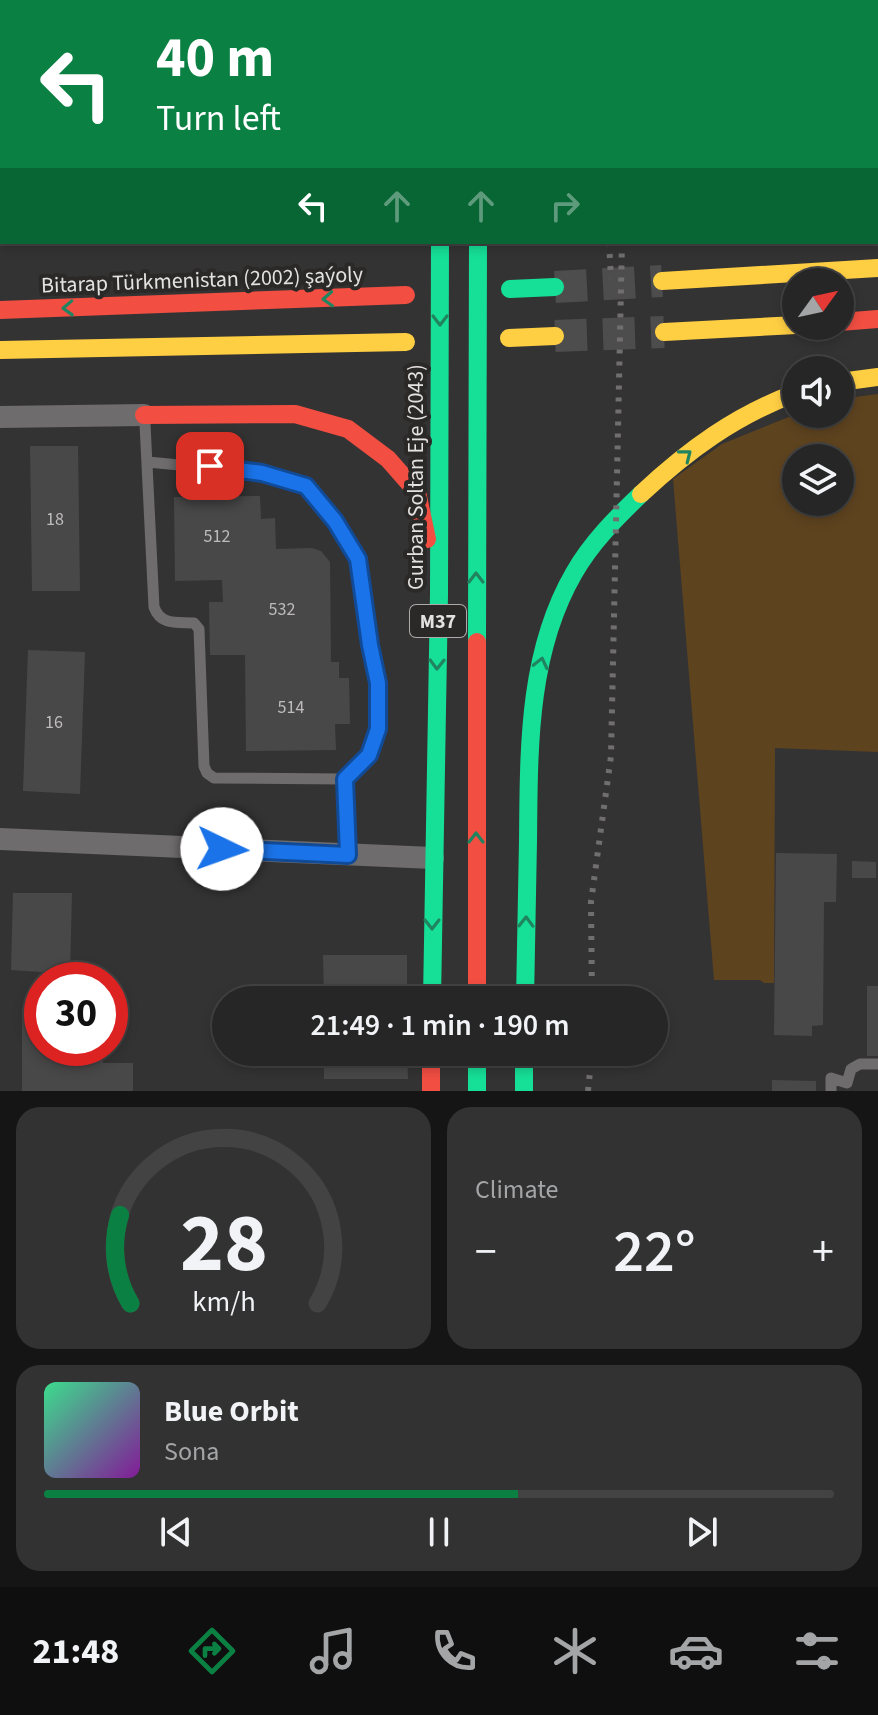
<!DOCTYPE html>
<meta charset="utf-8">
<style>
:root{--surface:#272626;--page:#333232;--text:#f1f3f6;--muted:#a4a5a7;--line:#434343;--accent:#0b8043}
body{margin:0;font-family:"Source Sans 3",sans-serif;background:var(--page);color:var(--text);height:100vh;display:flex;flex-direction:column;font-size:30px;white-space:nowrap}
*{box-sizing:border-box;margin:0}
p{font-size:26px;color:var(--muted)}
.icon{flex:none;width:44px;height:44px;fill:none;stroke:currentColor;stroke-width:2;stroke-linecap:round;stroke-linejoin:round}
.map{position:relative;height:1091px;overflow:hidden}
.details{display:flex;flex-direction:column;gap:16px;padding:16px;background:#151515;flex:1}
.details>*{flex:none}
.banner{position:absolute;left:0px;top:0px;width:878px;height:244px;box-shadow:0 4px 12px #0003,0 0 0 2px var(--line);background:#0b8043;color:#fff;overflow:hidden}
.needle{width:52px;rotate:57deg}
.fabs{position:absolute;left:782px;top:268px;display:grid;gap:16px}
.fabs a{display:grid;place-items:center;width:72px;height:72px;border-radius:50%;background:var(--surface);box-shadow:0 4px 12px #0003,0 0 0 2px var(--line);font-size:40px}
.speed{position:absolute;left:24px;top:962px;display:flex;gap:16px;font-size:40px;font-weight:700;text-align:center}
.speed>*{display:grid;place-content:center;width:104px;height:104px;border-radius:50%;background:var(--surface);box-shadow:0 4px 12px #0003,0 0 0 2px var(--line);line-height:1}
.speed .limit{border:12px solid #d22;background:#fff;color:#111}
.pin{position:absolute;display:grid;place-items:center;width:68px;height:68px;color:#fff;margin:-34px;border-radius:16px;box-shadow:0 4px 12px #0006}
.me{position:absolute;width:88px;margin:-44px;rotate:93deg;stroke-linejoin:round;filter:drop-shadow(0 0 6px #0008)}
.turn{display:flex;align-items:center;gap:28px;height:168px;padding:0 24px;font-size:36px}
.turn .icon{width:104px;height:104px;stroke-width:2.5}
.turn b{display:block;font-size:56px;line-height:68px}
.lanes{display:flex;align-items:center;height:76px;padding:0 24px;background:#0003;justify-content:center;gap:40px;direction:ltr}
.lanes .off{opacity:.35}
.big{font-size:60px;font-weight:600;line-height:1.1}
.details .card{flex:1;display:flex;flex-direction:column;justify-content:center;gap:12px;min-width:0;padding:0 28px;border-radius:24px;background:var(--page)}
.details .dial{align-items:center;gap:0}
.dial svg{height:208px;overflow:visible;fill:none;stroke:var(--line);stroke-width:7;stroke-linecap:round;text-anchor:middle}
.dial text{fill:var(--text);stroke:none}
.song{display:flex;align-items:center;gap:24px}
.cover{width:96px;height:96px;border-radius:12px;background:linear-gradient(135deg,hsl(150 70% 55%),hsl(290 70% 35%))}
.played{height:8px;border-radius:4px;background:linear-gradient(90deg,var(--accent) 60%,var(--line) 60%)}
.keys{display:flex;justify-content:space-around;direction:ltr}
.heat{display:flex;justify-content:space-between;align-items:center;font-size:44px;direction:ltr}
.details .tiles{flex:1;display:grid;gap:16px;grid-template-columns:1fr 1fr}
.card:last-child{grid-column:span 2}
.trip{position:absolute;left:212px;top:986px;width:456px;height:80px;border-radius:40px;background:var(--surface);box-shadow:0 4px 12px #0003,0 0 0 2px var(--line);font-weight:600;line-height:80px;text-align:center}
.menu{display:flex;height:128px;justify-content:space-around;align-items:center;background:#100f0f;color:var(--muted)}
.menu .icon{width:56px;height:56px}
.menu .on{color:var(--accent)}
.menu b{font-size:36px;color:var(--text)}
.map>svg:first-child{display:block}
.green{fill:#5e431f;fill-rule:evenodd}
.building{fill:#494848}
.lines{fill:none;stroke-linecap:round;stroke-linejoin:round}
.secondary-tunnel{stroke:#4e4d4d;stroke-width:32;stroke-dasharray:32 16;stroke-linecap:butt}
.lane{stroke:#6e6c6c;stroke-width:11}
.street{stroke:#6e6c6c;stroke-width:22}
.fast{stroke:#16e098;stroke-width:18}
.slow{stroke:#ffcf43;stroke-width:18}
.jam{stroke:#f24e42;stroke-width:18}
.rail{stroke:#706e6e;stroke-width:6;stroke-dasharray:4 8;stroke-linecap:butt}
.oneway{stroke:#208460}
.route-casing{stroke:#114b97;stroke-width:20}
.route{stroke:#1a73e8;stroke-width:14}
.labels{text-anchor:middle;stroke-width:8;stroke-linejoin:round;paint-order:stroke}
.number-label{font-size:18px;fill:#bdbbbb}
.shield{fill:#2b2828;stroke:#acaaaa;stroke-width:2}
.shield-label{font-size:20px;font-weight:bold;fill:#e4e1e1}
.street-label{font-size:22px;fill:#e4e1e1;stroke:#2b2828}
</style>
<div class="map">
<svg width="878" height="1091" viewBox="0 0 878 1091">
<rect width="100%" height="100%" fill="#343333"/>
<path class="green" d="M630,0h248v219l-2,1v-218z
M878,394v358l-103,-4 -1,235h-10l-4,-3h-46l-41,-501 49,-35 74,-30h44v-15zM796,458h44v44h-44z"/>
<path class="building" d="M30,446h48l2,145h-48z
M260,496l1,23 14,-1 1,31 36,-1 9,3 9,11 1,100h8v16h10l1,46h-15l1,26 -90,1 -1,-96h-35l-1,-53h14l-1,-22 -47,1 -1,-84z
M28,650l57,2 -5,142 -57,-3z
M776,853l61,1 -1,48h-12l-1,123 -11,1v10l-38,-1z
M852,861l24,1v16h-24z
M13,893h59l-2,81 -59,-4z
M323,955h84v45h-83z
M867,986h11v70h-11z
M22,1009h20v39h61v15h30v28h-111z
M324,1052h83l1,27h-84z
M772,1080l44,1v10h-44z"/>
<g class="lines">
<path class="secondary-tunnel" d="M555,287l107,-6
M555,336l109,-4"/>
<path class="lane" d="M168,2v-2
M263,2v-2
M0,205h2
M145,424l9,183c7,19 23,15 40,16l5,6 5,137 3,7 7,5 131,1 3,76
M148,462l114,11 44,13 29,35 23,38 20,124v46l-9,26 -24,24
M831,1091v-13l16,5 4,-14 9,-5h18"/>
<path class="street" d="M0,78l2,-78
M0,417l144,-2
M0,839l433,19"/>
<path class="fast" d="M441,0v2
M510,289l45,-2
M477,642l1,-400
M432,1000l7,-406 1,-352
M525,1000c1,-53 2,-106 3,-159 1,-90 -1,-187 46,-268 17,-30 42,-55 67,-79
M477,1052v39
M524,1052v39"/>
<path class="slow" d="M662,281l216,-13
M664,332l132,-7
M509,338l46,-2
M0,350l406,-8
M840,382l38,-5
M641,494c47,-44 95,-79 155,-101"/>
<path class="jam" d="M481,0v2
M579,0l1,2
M876,198h2
M0,310l406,-15
M840,322l38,-3
M144,415l151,-1 53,15 40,30 29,33 10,47
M477,1000v-358
M431,1052v39"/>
<path class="rail" d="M616,0v2
M609,242l2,36
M592,1000l-1,-98 20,-146 11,-514
M588,1091l4,-39"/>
</g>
<defs><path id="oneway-chevron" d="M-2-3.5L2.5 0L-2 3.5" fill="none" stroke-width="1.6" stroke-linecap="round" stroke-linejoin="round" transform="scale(2)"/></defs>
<g class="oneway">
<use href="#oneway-chevron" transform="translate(328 299) rotate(177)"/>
<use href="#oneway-chevron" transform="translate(68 308) rotate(178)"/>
<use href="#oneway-chevron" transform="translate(440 320) rotate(90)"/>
<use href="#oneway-chevron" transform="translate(686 455) rotate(-38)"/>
<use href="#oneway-chevron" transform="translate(476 578) rotate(-90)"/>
<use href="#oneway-chevron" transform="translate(541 663) rotate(-77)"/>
<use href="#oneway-chevron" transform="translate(437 664) rotate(91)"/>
<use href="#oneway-chevron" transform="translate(476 838) rotate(-90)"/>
<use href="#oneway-chevron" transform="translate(526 922) rotate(-89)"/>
<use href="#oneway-chevron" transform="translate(432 924) rotate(90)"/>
</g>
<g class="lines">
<g class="route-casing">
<path id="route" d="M210,466l52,7 44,13 29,35 23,38 12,86 8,38v46l-9,26 -24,24 3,76 -126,-6"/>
</g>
<use href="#route" class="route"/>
</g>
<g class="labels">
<g class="number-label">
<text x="55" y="525">18</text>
<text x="217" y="542">512</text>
<text x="282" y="615">532</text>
<text x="291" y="713">514</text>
<text x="54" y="728">16</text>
</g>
<rect class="shield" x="410" y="605" width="56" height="32" rx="6"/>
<g class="shield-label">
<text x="438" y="628">M37</text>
</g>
<g class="street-label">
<text transform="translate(202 279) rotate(-2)" y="8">Bitarap Türkmenistan (2002) şaýoly</text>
<text transform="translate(415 477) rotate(-90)" y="8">Gurban Soltan Eje (2043)</text>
</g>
</g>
</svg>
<div class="fabs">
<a><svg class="needle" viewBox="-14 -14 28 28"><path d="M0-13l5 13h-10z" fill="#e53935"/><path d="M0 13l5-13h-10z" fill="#a4a5a7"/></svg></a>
<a><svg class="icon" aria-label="sound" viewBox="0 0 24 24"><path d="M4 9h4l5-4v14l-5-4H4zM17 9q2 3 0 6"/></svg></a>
<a><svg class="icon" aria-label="layers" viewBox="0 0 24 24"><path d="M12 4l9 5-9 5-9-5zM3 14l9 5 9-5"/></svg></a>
</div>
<div class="speed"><div class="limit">30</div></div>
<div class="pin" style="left:210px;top:466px;background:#d93025"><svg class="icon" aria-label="arrive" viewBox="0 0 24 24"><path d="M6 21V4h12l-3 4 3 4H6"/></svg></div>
<svg class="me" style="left:222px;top:849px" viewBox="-20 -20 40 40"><circle r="19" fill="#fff"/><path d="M0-13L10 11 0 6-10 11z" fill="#1a73e8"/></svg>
<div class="trip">21:49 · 1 min · 190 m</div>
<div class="banner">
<div class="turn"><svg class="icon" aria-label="left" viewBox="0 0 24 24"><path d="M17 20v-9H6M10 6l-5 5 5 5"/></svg><div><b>40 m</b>Turn left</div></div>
<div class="lanes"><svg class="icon" aria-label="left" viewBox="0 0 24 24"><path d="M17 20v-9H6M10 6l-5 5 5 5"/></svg><svg class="icon off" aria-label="ahead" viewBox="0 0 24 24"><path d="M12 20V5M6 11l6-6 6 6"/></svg><svg class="icon off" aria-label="ahead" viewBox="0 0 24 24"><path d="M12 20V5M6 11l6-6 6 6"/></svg><svg class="icon off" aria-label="right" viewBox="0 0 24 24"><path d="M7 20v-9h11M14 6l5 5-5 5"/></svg></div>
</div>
</div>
<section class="details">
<div class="tiles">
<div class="card dial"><svg viewBox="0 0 100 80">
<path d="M14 69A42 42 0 1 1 86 69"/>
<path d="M14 69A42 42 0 0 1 10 35" stroke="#0b8043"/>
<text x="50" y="56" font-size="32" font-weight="700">28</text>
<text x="50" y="72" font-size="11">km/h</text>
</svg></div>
<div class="card"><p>Climate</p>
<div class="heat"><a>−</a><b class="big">22°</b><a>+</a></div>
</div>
<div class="card">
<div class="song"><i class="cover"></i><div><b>Blue Orbit</b><p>Sona</p></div></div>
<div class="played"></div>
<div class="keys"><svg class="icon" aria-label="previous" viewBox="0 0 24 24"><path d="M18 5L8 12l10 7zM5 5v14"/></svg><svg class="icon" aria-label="pause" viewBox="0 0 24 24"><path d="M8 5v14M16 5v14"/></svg><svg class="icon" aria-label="next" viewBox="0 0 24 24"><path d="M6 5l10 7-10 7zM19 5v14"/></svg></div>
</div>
</div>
</section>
<nav class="menu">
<b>21:48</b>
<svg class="icon on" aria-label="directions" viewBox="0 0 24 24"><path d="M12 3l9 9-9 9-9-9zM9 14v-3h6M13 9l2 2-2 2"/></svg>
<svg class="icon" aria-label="music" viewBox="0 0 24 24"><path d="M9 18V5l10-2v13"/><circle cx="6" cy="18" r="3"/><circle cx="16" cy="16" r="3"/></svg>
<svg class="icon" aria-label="phone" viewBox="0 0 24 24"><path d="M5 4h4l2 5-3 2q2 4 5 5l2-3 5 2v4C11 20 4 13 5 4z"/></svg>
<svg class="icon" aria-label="climate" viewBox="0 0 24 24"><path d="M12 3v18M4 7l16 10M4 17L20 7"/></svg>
<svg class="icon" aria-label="car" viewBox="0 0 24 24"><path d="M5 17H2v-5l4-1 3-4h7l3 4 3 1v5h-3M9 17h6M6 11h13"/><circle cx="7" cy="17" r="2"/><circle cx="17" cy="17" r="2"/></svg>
<svg class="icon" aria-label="filters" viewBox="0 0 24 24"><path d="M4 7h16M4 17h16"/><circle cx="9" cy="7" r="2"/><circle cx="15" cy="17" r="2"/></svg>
</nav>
